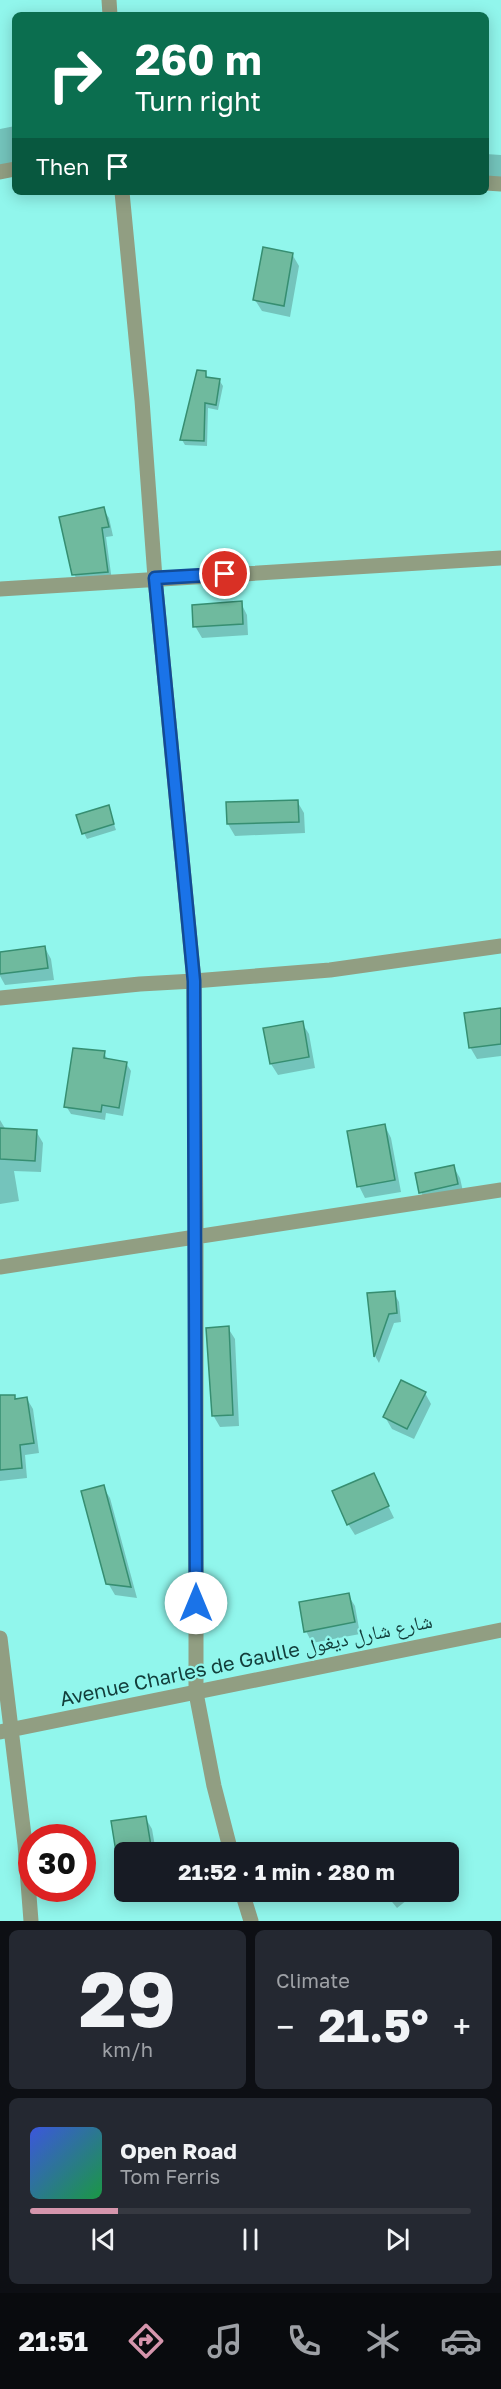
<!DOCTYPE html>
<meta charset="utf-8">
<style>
:root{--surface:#171b24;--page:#242831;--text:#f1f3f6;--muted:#9ea1a6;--line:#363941;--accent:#d595ac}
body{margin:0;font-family:"Golos Text","Noto Naskh Arabic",sans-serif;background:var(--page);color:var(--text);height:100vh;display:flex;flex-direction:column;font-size:22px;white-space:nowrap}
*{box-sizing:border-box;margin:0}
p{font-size:20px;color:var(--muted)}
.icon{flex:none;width:33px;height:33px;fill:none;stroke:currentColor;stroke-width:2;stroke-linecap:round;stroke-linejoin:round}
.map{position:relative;height:1921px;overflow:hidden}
.panel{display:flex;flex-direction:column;gap:9px;padding:9px;background:#0d0f14;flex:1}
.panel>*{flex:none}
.guide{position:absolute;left:12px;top:12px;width:477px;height:183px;border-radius:9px;box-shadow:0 3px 15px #0003;background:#0b6e4f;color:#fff;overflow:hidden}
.speed{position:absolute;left:18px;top:1824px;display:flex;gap:12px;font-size:30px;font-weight:700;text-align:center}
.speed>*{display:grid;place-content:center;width:78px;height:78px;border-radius:50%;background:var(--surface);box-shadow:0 3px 15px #0003;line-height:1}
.speed .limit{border:9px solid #d22;background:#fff;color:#111}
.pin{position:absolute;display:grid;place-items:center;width:51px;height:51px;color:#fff;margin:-26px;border:3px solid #fff;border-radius:50%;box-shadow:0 2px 6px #0007}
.me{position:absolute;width:66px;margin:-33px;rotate:0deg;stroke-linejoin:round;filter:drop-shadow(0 0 4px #0008)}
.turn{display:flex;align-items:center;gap:21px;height:126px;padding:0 24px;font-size:27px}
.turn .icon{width:78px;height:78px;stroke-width:2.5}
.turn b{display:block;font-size:42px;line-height:51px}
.then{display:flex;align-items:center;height:57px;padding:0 24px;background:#0003;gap:12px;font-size:22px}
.big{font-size:45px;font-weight:700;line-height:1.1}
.panel .widget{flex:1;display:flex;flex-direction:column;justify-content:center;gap:9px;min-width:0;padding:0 21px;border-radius:9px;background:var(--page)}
.panel .dial{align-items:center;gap:0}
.dial b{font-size:78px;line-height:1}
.song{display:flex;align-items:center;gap:18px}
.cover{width:72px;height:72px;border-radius:9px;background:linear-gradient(135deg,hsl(230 70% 55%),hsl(140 70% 35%))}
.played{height:6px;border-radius:3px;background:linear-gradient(90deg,var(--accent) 20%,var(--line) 20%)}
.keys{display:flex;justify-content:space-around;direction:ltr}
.heat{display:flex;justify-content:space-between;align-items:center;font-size:33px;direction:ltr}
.panel .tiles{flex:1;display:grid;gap:9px;grid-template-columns:1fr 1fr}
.widget:last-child{grid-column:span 2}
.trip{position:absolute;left:114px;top:1842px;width:345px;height:60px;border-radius:9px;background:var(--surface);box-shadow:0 3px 15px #0003;font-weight:700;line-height:60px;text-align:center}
.menu{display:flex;height:96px;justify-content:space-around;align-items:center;background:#090b0e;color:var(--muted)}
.menu .icon{width:42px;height:42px}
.menu .selected{color:var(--accent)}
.menu b{font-size:27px;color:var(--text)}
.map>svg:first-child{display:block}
.shadow{fill:#0003}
.building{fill:#6fba9e;stroke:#368e71;stroke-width:1.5}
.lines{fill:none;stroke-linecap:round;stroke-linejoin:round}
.minor{stroke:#919e82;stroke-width:15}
.route-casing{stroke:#114b97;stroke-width:15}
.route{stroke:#1a73e8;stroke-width:10}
.labels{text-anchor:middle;stroke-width:4.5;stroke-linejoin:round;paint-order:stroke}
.street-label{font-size:20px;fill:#123e3b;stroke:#91f6ec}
</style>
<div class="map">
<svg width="501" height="1921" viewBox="0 0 501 1921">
<rect width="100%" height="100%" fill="#91f6ec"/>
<path class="shadow" d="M15,126v40l-15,3v-40z
M486,154l15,1v30h-15z
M292,254l7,12 -9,51 -28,-6 -7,-11z
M205,373l4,6 10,1 4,6 -5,24 -10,-2 -1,38 -22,-1 -3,-5z
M103,509l6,9 4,18 -7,1 6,44 -33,2 -5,-9z
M241,603l6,12 1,20 -46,3 -7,-12z
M297,801l7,12 1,20 -70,3 -7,-12z
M108,807l8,23 -29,9 -3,-6z
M45,948l6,11 3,21 -49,5 -5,-9v-23z
M501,1009v47l-24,3 -7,-12z
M302,1023l7,11 6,34 -37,7 -7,-11z
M104,1053l4,7 18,3 5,8 -8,45 -17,-3 -1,7 -34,-6 -5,-8z
M0,1120l6,10 30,1 7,12 -2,29 -27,-1 5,30 -19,3z
M385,1126l6,12 10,54 -36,6 -6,-12z
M453,1166l7,12 4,18 -37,8 -6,-12z
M394,1293l5,9 2,20 -7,1 -15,40 -4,-7 -6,-61z
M228,1328l7,11 4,87 -19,1 -7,-12z
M425,1393l6,11 -17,35 -22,-10 -7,-12z
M27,1399l6,10 6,44 -14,2 2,23 -27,3v-78z
M373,1475l21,43 -39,17 -7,-11z
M103,1487l7,11 27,100 -22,-3 -7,-12z
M348,1595l7,11 5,28 -48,9 -6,-12z
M145,1817l7,12 4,23h-32v20l-5,-10 -6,-39z
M384,1892h33l-20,16z"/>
<path class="building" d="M263,247l30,6 -9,53 -31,-6z
M197,370l9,1v6l14,2 -4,26 -11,-2 -1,38 -24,-1z
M104,507l5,20 -7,1 6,44 -36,3 -13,-58z
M242,601l1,23 -50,3 -1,-22z
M298,800l1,22 -72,2 -1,-22z
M109,805l5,19 -32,10 -6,-19z
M45,946l3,22 -48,6v-22z
M501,1008v36l-32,4 -5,-35z
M303,1021l6,36 -39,7 -7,-36z
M73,1048l32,3 -1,7 23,4 -8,46 -17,-3 -1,7 -37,-5z
M385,1124l10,56 -38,7 -10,-56z
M0,1128l37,2 -2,31 -35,-2z
M454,1165l4,19 -39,9 -4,-20z
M395,1291l2,22 -8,1 -15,43 -7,-64z
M229,1326l4,89 -21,1 -6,-88z
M401,1380l25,12 -19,37 -24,-12z
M0,1395h15v4l12,-2 7,46 -14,2 2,23 -22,2z
M374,1473l15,33 -42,19 -15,-34z
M104,1485l27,102 -25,-3 -25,-93z
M349,1593l6,29 -51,10 -5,-30z
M146,1816l6,36h-36l-5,-31z"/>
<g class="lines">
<path class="minor" d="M109,0l1,15
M0,172l15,-3
M486,183l15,1
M122,192l20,208 13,178 39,403 2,254v458l18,93 17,66
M0,589l501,-31
M0,998l140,-14 54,-3 136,-11 171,-24
M0,1267l501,-77
M0,1638l25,206 6,77
M0,1732l501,-102
M242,1892l9,29"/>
</g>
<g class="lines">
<g class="route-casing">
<path id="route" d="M196,1603l-2,-622 -39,-403 70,-4"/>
</g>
<use href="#route" class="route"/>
</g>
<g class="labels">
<g class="street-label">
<text transform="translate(246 1660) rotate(-12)" y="7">Avenue Charles de Gaulle شارع شارل ديغول</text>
</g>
</g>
</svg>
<div class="speed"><div class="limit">30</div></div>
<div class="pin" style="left:225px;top:574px;background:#d93025"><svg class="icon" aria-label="arrive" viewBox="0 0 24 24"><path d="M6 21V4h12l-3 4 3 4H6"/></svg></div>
<svg class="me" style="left:196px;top:1603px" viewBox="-20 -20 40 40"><circle r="19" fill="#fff"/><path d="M0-13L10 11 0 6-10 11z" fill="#1a73e8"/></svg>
<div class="trip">21:52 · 1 min · 280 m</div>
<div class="guide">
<div class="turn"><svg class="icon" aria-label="right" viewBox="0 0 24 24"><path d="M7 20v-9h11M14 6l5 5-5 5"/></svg><div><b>260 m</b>Turn right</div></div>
<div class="then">Then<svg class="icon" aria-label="arrive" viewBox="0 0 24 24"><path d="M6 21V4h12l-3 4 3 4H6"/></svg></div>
</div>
</div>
<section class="panel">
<div class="tiles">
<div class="widget dial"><b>29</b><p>km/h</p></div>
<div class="widget"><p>Climate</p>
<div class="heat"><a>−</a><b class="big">21.5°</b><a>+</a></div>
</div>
<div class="widget">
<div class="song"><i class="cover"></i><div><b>Open Road</b><p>Tom Ferris</p></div></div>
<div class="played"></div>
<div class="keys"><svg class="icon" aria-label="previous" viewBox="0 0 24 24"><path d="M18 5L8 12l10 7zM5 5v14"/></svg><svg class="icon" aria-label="pause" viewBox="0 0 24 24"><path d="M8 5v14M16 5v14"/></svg><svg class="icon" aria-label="next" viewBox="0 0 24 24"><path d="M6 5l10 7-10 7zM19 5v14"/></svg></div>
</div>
</div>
</section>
<nav class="menu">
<b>21:51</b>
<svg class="icon selected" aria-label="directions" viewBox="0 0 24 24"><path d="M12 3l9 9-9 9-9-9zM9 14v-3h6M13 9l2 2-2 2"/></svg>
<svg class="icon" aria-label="music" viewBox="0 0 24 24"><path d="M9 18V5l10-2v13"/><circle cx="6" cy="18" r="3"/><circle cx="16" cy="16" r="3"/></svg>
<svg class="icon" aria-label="phone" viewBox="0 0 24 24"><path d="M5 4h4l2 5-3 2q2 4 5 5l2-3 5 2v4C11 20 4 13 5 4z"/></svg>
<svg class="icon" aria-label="climate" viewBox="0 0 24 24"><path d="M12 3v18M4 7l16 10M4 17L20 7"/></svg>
<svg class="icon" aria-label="car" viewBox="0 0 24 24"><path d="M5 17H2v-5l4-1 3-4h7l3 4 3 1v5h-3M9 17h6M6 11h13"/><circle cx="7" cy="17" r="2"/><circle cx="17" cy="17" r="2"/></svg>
</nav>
